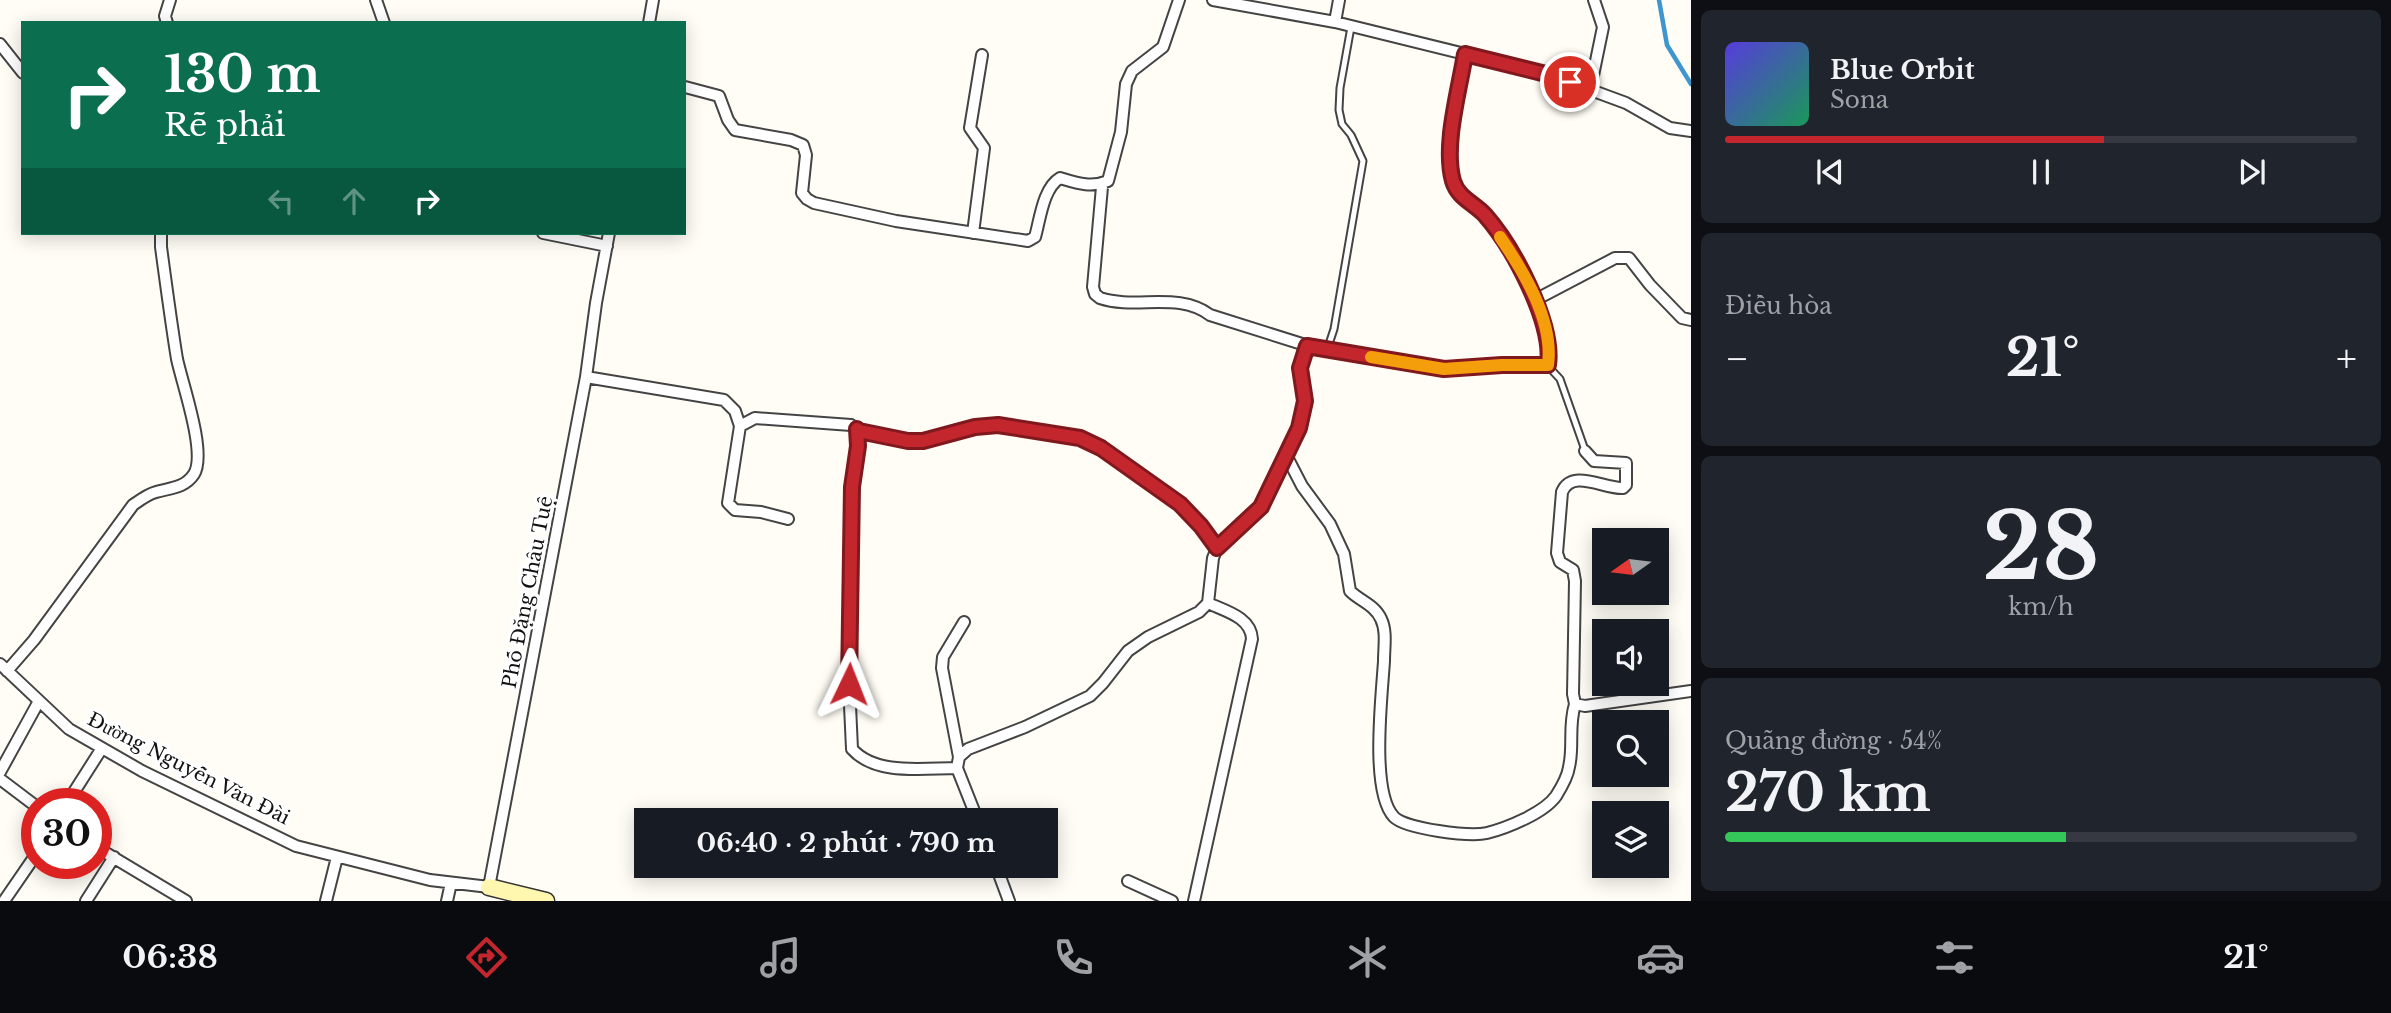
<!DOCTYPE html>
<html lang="vi">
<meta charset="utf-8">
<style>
:root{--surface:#171b24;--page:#20242c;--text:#f1f3f6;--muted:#9ea1a6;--line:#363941;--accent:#c4262e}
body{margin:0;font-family:"Libre Baskerville",serif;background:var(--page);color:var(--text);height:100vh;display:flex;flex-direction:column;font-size:26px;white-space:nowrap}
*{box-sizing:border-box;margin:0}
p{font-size:23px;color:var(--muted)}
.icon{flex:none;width:38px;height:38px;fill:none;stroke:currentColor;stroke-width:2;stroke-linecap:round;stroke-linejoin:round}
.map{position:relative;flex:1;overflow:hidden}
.sheet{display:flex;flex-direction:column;gap:10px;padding:10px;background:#0d0f14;width:700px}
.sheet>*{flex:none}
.top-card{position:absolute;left:21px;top:21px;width:665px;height:214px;border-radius:0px;box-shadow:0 4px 18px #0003;background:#0b6e4f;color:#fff;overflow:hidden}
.needle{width:46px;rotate:256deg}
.buttons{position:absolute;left:1592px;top:528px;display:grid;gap:14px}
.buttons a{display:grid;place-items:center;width:77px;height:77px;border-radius:0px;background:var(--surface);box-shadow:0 4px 18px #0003;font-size:35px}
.speed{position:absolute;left:21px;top:788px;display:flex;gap:14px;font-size:35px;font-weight:700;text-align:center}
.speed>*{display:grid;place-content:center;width:91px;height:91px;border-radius:50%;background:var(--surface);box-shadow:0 4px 18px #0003;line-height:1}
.speed .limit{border:10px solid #d22;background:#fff;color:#111}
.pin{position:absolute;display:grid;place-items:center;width:60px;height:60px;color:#fff;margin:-30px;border:4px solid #fff;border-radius:50%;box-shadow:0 2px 7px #0007}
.me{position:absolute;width:77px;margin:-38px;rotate:2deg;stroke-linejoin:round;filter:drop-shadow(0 0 5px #0008)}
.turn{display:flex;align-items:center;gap:24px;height:147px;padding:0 28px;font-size:32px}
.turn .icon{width:91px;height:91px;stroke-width:2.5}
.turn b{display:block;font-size:49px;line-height:60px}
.lanes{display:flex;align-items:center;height:66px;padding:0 28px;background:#0003;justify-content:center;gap:35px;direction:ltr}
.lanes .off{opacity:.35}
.big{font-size:52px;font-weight:700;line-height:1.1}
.sheet .card{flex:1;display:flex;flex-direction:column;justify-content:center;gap:10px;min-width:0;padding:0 24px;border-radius:10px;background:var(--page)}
.sheet .dial{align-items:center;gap:0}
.dial b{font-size:91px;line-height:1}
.song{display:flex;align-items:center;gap:21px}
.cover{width:84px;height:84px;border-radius:10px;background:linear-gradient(135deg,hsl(250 70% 55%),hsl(150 70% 35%))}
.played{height:7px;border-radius:4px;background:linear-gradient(90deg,var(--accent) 60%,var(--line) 60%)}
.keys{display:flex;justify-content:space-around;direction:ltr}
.heat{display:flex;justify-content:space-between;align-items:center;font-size:38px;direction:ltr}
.charge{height:10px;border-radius:5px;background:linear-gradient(90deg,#34c759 54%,var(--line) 0)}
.trip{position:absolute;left:634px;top:808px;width:424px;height:70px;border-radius:0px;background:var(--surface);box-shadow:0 4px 18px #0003;font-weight:700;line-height:70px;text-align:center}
.tab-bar{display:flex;height:112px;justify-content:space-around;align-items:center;background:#090b0e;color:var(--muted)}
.tab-bar .icon{width:49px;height:49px}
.tab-bar .active{color:var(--accent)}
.tab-bar b{font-size:32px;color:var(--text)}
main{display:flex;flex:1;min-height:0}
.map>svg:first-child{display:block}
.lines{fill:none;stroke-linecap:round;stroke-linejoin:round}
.stream{stroke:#3f96cf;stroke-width:4.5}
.lane-casing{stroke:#444;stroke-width:9}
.street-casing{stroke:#444;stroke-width:14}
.secondary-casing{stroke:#333;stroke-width:19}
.lane{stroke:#fff;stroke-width:5}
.street{stroke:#fff;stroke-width:10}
.secondary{stroke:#fff6b0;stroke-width:16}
.route-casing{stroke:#7f191e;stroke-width:18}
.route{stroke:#c4262e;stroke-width:12}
.slow{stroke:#f59e0b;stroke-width:12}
.labels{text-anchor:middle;stroke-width:7;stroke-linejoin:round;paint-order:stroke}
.street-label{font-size:19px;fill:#111;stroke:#fff}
</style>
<main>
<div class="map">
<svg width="1691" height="901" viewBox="0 0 1691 901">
<rect width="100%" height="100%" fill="#fffdf5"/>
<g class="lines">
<path class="stream" d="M1659,0l8,45 24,39"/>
<g class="lane-casing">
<path id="lane" d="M1318,349l11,-5 5,-15 29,-168 -12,-26 -9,-11 -3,-14 1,-22 11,-61
M1318,349l126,20 57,-4h46l13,14 25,71"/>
</g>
<g class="street-casing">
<path id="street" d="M376,0l8,23
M1213,0l122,22 215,53 76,28 44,25 21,3
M1335,22l4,-22
M167,23l-2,-7 5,-16
M649,23l4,-23
M0,44l23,29
M1465,54c-6,37 -22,92 -12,127 5,17 22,22 32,35 28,31 69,107 62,149
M685,87l34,9 9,24 7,10 56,10 12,5 3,10 -4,38 5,6 7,4 82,18 132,20 7,-4c5,-17 8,-49 25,-59 17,5 31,10 48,3l13,-49 5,-48 6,-13 31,-24 16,-47
M1590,90l13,-63 -9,-27
M1101,184l1,3 -9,100 2,7 5,4c36,12 78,-7 110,17l108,34
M543,233l64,13
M973,233l11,-85 -14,-20 12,-73
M1535,300l80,-42h14l21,27 32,33 9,2
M586,377l138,23 11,11 5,15
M857,429l2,2 49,10h15l52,-14 23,-2 82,13 21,10 79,56 21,22 16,22
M1585,451l9,10 32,2v22l-3,3c-19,1 -51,-20 -61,4l-5,61 3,9 13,8 2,11 -2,113 2,10 10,2 106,-15
M1286,455l16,31 28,38 14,30 6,37c10,10 25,14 31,28 6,12 3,28 3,42 -2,34 -14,131 10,156 12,12 76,20 93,16 20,-5 57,-20 69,-37 5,-8 12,-21 13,-29 5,-21 -1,-40 6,-63
M788,519l-27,-7 -26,-2 -7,-7 12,-77 15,-8 96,7 6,4 1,16 -6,42 -3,197 3,65c24,27 72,19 105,19
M0,664l69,65 73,42 154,75 134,34 59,7 97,-510 10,-74 13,-70
M7,671l27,-31 99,-135c7,-5 15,-11 23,-13 14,-4 29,-4 38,-18 13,-21 -12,-91 -17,-115 -6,-37 -11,-75 -16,-112v-14
M959,757l-17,-89 1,-11 21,-35
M0,772l39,-71
M0,779l37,28
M67,803l35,-55
M978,821l-21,-53 2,-11 9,-8 57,-22 65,-31 13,-13 25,-32 20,-14 51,-25 9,-9 5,-45 4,-10 44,-41 38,-79 6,-27 -5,-33 7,-22
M96,847l90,54
M996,866l13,35
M1128,881l44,20
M4,901l33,-48
M86,901l28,-44
M326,901l11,-44
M447,901l4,-18
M1194,901l58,-262c-1,-22 -27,-28 -44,-36"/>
</g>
<g class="secondary-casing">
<path id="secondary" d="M489,887l57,14"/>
</g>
<use href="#lane" class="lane"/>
<use href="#street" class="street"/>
<use href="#secondary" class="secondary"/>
</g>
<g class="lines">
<g class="route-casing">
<path id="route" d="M849,684l3,-197 6,-41 -1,-17 2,2 49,10h15l52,-14 23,-2 82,13 21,10 79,56 21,22 16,22 44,-41 38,-79 6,-27 -5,-33 7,-22 137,23 58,-4h46c6,-42 -35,-118 -63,-150 -11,-12 -27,-17 -32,-34 -10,-35 6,-90 12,-127l85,21 20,7"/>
</g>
<use href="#route" class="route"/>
<path class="slow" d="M1371,357l73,12 58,-4h46c6,-44 -24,-93 -48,-128"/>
</g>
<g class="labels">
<g class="street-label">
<text transform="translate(527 592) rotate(-79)" y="7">Phố Đặng Châu Tuệ</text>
<text transform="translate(189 768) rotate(27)" y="7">Đường Nguyễn Văn Đài</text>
</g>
</g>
</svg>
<div class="buttons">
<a><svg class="needle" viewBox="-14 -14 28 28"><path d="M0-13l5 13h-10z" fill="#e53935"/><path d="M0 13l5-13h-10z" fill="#9ea1a6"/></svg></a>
<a><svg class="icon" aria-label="sound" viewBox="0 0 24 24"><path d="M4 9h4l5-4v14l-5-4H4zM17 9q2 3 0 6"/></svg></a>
<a><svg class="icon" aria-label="search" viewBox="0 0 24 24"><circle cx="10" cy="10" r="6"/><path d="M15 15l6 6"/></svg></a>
<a><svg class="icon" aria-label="layers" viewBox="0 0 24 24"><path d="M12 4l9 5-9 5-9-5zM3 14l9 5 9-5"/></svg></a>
</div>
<div class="speed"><div class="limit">30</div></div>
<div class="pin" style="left:1570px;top:82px;background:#d93025"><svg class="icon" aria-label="arrive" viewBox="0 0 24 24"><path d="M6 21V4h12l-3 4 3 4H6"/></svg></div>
<svg class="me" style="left:849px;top:684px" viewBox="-20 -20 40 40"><path d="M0-17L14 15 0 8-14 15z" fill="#c4262e" stroke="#fff" stroke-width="4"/></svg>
<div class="trip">06:40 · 2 phút · 790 m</div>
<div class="top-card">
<div class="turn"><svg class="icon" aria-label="right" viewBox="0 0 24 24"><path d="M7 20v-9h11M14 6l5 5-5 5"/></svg><div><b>130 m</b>Rẽ phải</div></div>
<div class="lanes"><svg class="icon off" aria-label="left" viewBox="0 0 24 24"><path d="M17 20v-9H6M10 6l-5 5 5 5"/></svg><svg class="icon off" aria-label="ahead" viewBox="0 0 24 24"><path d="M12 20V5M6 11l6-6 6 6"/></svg><svg class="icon" aria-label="right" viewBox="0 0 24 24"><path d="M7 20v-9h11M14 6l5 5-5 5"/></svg></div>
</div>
</div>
<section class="sheet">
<div class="card">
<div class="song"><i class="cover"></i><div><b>Blue Orbit</b><p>Sona</p></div></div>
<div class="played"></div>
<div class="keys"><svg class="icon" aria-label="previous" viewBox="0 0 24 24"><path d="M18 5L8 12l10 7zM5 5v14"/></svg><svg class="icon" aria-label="pause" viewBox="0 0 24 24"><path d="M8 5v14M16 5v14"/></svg><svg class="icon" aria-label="next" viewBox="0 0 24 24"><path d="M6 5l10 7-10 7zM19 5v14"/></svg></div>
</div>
<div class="card"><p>Điều hòa</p>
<div class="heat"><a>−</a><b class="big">21°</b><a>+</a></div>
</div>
<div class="card dial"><b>28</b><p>km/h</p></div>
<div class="card"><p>Quãng đường · 54%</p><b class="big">270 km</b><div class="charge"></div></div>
</section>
</main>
<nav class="tab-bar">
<b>06:38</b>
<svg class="icon active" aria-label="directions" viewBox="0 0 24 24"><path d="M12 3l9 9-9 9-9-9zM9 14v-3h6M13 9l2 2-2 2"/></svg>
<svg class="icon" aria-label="music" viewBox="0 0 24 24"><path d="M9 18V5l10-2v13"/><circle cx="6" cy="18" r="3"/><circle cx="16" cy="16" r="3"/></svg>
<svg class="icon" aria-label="phone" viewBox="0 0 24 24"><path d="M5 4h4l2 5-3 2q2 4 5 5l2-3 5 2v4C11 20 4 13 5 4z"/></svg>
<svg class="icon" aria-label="climate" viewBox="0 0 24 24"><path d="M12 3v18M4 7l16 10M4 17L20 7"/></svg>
<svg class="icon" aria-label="car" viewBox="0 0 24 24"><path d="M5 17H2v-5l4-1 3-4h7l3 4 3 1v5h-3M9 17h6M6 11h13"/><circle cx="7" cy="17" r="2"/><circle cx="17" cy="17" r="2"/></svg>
<svg class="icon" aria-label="filters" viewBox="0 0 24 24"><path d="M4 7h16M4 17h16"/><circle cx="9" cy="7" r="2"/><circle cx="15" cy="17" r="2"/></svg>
<b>21°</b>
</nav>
